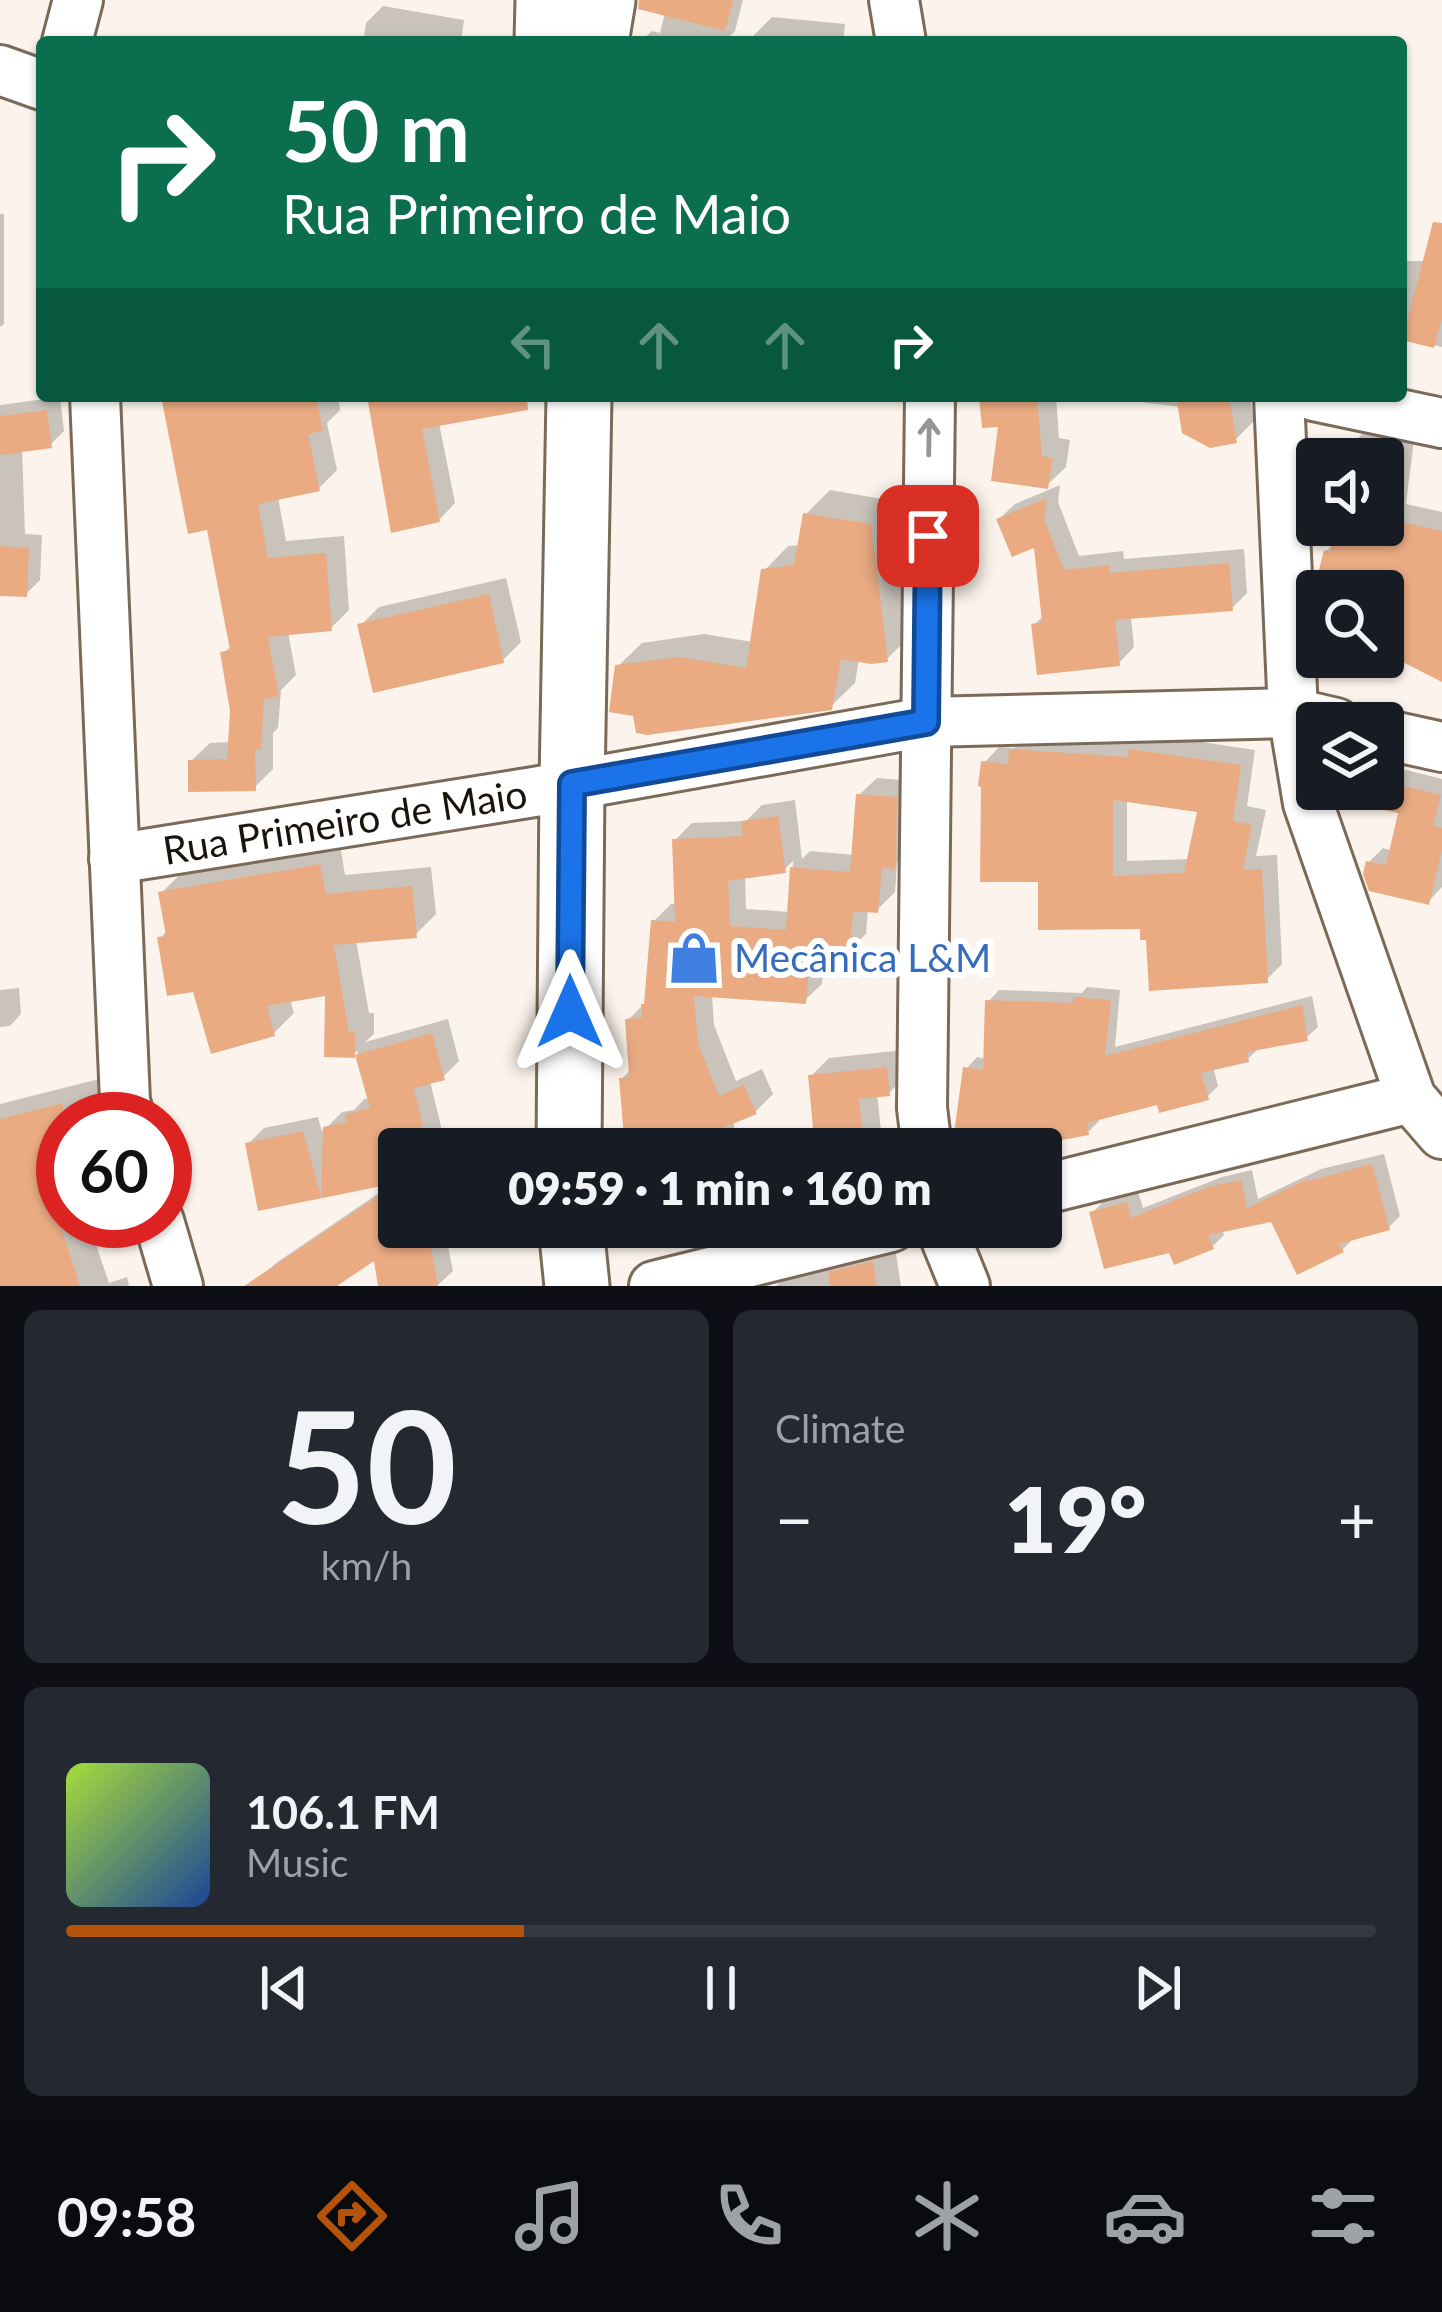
<!DOCTYPE html>
<meta charset="utf-8">
<style>
:root{--surface:#171b24;--page:#242831;--text:#f1f3f6;--muted:#9ea1a6;--line:#363941;--accent:#b45309}
body{margin:0;font-family:Lato,sans-serif;background:var(--page);color:var(--text);height:100vh;display:flex;flex-direction:column;font-size:45px;white-space:nowrap}
*{box-sizing:border-box;margin:0}
p{font-size:39px;color:var(--muted)}
.icon{flex:none;width:66px;height:66px;fill:none;stroke:currentColor;stroke-width:2;stroke-linecap:round;stroke-linejoin:round}
.map{position:relative;height:1286px;overflow:hidden}
.drawer{display:flex;flex-direction:column;gap:24px;padding:24px;background:#0d0f14;flex:1}
.drawer>*{flex:none}
.guide{position:absolute;left:36px;top:36px;width:1371px;height:366px;border-radius:12px;box-shadow:0 3px 9px #0004;background:#0b6e4f;color:#fff;overflow:hidden}
.tools{position:absolute;left:1296px;top:438px;display:grid;gap:24px}
.tools a{display:grid;place-items:center;width:108px;height:108px;border-radius:12px;background:var(--surface);box-shadow:0 3px 9px #0004;font-size:60px}
.speed{position:absolute;left:36px;top:1092px;display:flex;gap:24px;font-size:60px;font-weight:700;text-align:center}
.speed>*{display:grid;place-content:center;width:156px;height:156px;border-radius:50%;background:var(--surface);box-shadow:0 3px 9px #0004;line-height:1}
.speed .limit{border:18px solid #d22;background:#fff;color:#111}
.pin{position:absolute;display:grid;place-items:center;width:102px;height:102px;color:#fff;margin:-51px;border-radius:24px;box-shadow:0 6px 18px #0006}
.me{position:absolute;width:132px;margin:-66px;rotate:0deg;stroke-linejoin:round;filter:drop-shadow(0 0 9px #0008)}
.turn{display:flex;align-items:center;gap:42px;height:252px;padding:0 48px;font-size:54px}
.turn .icon{width:156px;height:156px;stroke-width:2.5}
.turn b{display:block;font-size:84px;line-height:102px}
.lanes{display:flex;align-items:center;height:114px;padding:0 48px;background:#0003;justify-content:center;gap:60px;direction:ltr}
.lanes .off{opacity:.35}
.big{font-size:90px;font-weight:800;line-height:1.1}
.drawer .card{flex:1;display:flex;flex-direction:column;justify-content:center;gap:18px;min-width:0;padding:0 42px;border-radius:18px;background:var(--page)}
.drawer .dial{align-items:center;gap:0}
.dial b{font-size:156px;line-height:1}
.song{display:flex;align-items:center;gap:36px}
.cover{width:144px;height:144px;border-radius:18px;background:linear-gradient(135deg,hsl(80 70% 55%),hsl(220 70% 35%))}
.played{height:12px;border-radius:6px;background:linear-gradient(90deg,var(--accent) 35%,var(--line) 35%)}
.keys{display:flex;justify-content:space-around;direction:ltr}
.heat{display:flex;justify-content:space-between;align-items:center;font-size:66px;direction:ltr}
.drawer .tiles{flex:1;display:grid;gap:24px;grid-template-columns:1fr 1fr}
.card:last-child{grid-column:span 2}
.trip{position:absolute;left:378px;top:1128px;width:684px;height:120px;border-radius:12px;background:var(--surface);box-shadow:0 3px 9px #0004;font-weight:800;line-height:120px;text-align:center}
.tabs{display:flex;height:192px;justify-content:space-around;align-items:center;background:#090b0e;color:var(--muted)}
.tabs .icon{width:84px;height:84px}
.tabs .on{color:var(--accent)}
.tabs b{font-size:54px;color:var(--text)}
.map>svg:first-child{display:block}
.shadow{fill:#0003;fill-rule:evenodd}
.building{fill:#eaab83;fill-rule:evenodd}
.lines{fill:none;stroke-linecap:round;stroke-linejoin:round}
.minor-casing{stroke:#7b6a58;stroke-width:54}
.major-casing{stroke:#7b6a58;stroke-width:69}
.minor{stroke:#fff;stroke-width:48}
.major{stroke:#fff;stroke-width:63}
.oneway{stroke:#989592}
.route-casing{stroke:#114b97;stroke-width:30}
.route{stroke:#1a73e8;stroke-width:21}
.labels{text-anchor:middle;stroke-width:12;stroke-linejoin:round;paint-order:stroke}
.street-label{font-size:39px;fill:#19130c;stroke:#fff}
.shop-label{font-size:39px;fill:#366cbe;stroke:#fff;text-anchor:start}
</style>
<div class="map">
<svg width="1442" height="1286" viewBox="0 0 1442 1286">
<rect width="100%" height="100%" fill="#fcf4ec"/>
<path class="shadow" d="M668,0h75l-8,31 -11,11h-84l12,-11 8,2z
M383,6l81,14 -3,22h-98l3,-19z
M772,17l73,7 -2,18h-89v-7z
M0,214h4v110l-4,3z
M1442,239v108l-41,-10v-76h27z
M164,396h174l2,14 -13,13 10,47 -18,18 -41,9 8,44 58,-5 5,74 -18,18 -43,4 8,43 -15,15 -3,38 -5,5v36l-19,19 -63,-27 19,-18 21,-1 3,-31 -10,-58 8,-8 -22,-119z
M370,396h156l-87,27 16,80 -16,17z
M982,396h74l3,42 11,2 -4,27 -19,18z
M1140,396h110l4,25 -19,19 -54,-33 -41,-5z
M60,397l4,34 -14,14 -28,4 3,85 17,1 -2,45 -14,14 -26,-1v-188z
M1362,434l52,6 -8,64 36,8v165l-48,-23 -9,9 -24,-6h22v-66h-34l1,-4 -24,-36 9,-8 2,-18h46v-66h-38l1,-9z
M1060,485l-2,17 21,54 44,-5 1,8 120,-10 3,44 -15,15 -101,8 3,31 -15,16 -85,-38 10,-10 -7,-71 -38,-25 16,-15z
M830,490l64,11 16,135 -23,23h-28l-4,24 -25,24 -213,-40 25,-24 62,-9 49,8 11,-71 24,-25 13,-1 5,-31z
M506,578l15,64 -18,18 -142,-35 18,-18z
M1148,734l107,16 -8,56 19,4 -10,46 21,-1 5,109 -16,16 -117,-43 -6,-11 -102,-47 -57,-116 15,-16 15,1 14,-13 112,7zM1127,799l74,11 -11,49 -63,2z
M1398,768l44,11v108l-14,15 -59,-40 14,-14 9,3 10,-40 -23,-5 5,-24z
M877,778l36,3 -1,68 -15,14 -2,29 -18,18 -9,-1 -2,25 -18,17 -23,-1 -3,34 -18,17 -92,-7 2,31 22,56 26,-12 11,25 -18,18 -22,9 6,28h-86l-31,-70 9,-10 -3,-49 17,-17 9,-82 17,-17h6l-2,-64 17,-17 54,-2 16,-16 33,-5 7,59 8,-8 44,4 5,-60zM793,861l-3,51 -44,-3 -1,-34 39,-5z
M340,845l5,30 86,-8 5,47 -21,21 -59,5 13,73h5v21l-9,8 83,-23 11,42 -16,16 -13,4 16,66 12,-7 27,-6 3,15h-89v78h45l9,44 -16,15 -61,-30 -116,22 16,-15 122,-83 -137,28 -13,-64 16,-16 54,-11 4,15 20,-20 12,-2 10,-11 6,-1 -13,-47 -4,3 -25,-61 -38,6 4,14 -20,20 -79,-44 -35,-51 8,-8 -7,-37 21,-20z
M1087,987l33,3 -5,57 197,-51 6,31 -12,11 -47,10 -11,11 -35,8 5,19 -11,11 -48,4 -61,16 1,4 -11,11 -90,17h-41l9,-80 11,-12 9,2 2,-57 11,-12 83,3z
M19,988l2,26 -11,12 -10,1v-37z
M904,1050l3,25 -18,18 -12,1 6,55h-65l-7,-73 18,-18z
M115,1075l12,44h-64v102h25l21,62 18,-6 2,9h-129v-182z
M1384,1154l16,62 -12,12 -33,9 -13,13 -69,-32 -51,11 2,6 -12,12 -41,2 -79,-36 12,-12 34,-9 5,16 79,-31 30,-7 6,29 63,-30z
M894,1241l7,45h-125l19,-19z"/>
<path class="building" d="M639,0h94l-8,31 -87,-22z
M1433,222l9,1v96l-8,29 -32,-8z
M161,396h155l7,35 -15,3 12,57 -62,13 10,54 58,-5 6,78 -64,6 11,59 -15,3 -3,51 -6,-1 1,42 -68,1v-32l39,-1 3,-48 -10,-59 10,-2 -23,-120 -19,4z
M367,396h160l1,14 -106,19 18,93 -49,11z
M979,396h58l5,60 11,2 -5,31 -57,-8 7,-54 -16,1z
M1176,396h53l8,47 -27,5 -28,-15z
M47,410l5,38 -52,7v-39z
M1047,498l-3,21 20,51 45,-5 1,8 119,-10 4,48 -118,9 5,46 -83,9 -6,-51 11,-2 -8,-74 -22,9 -16,-38z
M803,513l68,11 17,138 -17,2 -30,-5 -9,51 -185,25 -11,-2 -3,-17 -24,-4 6,-47 64,-8 67,11 15,-99 33,-4z
M1383,518l59,13v151l-59,-30v-61h-31l-36,-9 8,-32 6,2 4,-27h49z
M0,546l29,2 -2,49 -27,-1z
M489,594l15,69 -131,30 -16,-69z
M1009,749l119,8 1,-8 112,16 -8,56 19,4 -9,45 19,-1 6,114 -119,8 -3,-51h-6v-11l-102,1v-48h-58l1,-95 -3,-1 3,-25 27,3zM1113,800l84,12 -13,61 -71,3z
M1383,781l58,14 -8,31 9,2v22l-13,55 -60,-14 -6,-17 3,-13 20,4 12,-52 -23,-5 5,-19h3z
M856,794l41,3 -1,61 -1,11 -13,-1 -4,45 -25,-2 -3,44 -40,-4 -4,53 -112,-8 4,48 21,52 25,-11 13,29 -42,17 3,18h-93l-6,-71 10,-1 -4,-58 17,-1 -1,-14h3l7,-84 24,2 -3,-83 71,-3 -2,-15 37,-5 8,57 -58,8 2,45 56,4 4,-63 60,5z
M320,864l6,30 86,-8 5,52 -83,7 15,87h6v26l-31,-1 1,-61 -58,10 8,30 -64,18 -18,-62 -26,4 -10,-59 9,-1 -8,-44z
M1073,997l38,3 -6,56 197,-51 6,36 -61,11 2,10 -48,11 8,27 -50,13 -2,-8 -70,18 2,12 -38,7 -1,-2 -43,9h-52l-1,-15 9,-67 20,3 2,-70 88,3z
M432,1033l13,47 -31,8 14,61h-29v78h28l11,59h-60l-4,-25 -37,25h-93l153,-103 -139,28 -13,-68 58,-12 18,66 2,-70 24,-5 -2,-8 25,-6 -15,-53z
M887,1067l3,29 -31,3 5,50h-49l-7,-74z
M63,1103v84l-14,4 31,95h-80v-167z
M1372,1164l18,66 -51,14 5,8 -47,23 -26,-53 -63,13 6,14 -40,16 -5,-12 -65,16 -15,-57 38,-10 4,16 77,-31 33,-7 6,28 61,-29 1,2z
M873,1261l4,25h-47l-2,-14z"/>
<g class="lines">
<g class="minor-casing">
<g id="minor">
<path d="M894,0l7,42"/>
<path d="M67,42l11,-42"/>
<path d="M0,70l42,15"/>
<path d="M95,396l30,705 5,18"/>
<path d="M1279,396l14,317 15,90 103,295 31,36"/>
<path d="M1314,396l128,27"/>
<path d="M1383,734l59,13"/>
<path id="s1" d="M114,859l420,-67 392,-70 367,-9 43,10"/>
<path d="M927,1149l-5,-41 8,-712"/>
<path d="M1041,1190l370,-92"/>
<path d="M159,1221l19,65"/>
<path d="M941,1227l24,59"/>
<path d="M654,1286l237,-59"/>
</g>
</g>
<g class="major-casing">
<path id="major" d="M547,42l1,-42
M596,42l7,-42
M569,1149l3,-365 7,-388
M571,1227l6,59"/>
</g>
<use href="#minor" class="minor"/>
<use href="#major" class="major"/>
</g>
<defs><path id="oneway-shaft" d="M-6 0H5M1.5-3L5.5 0L1.5 3" fill="none" stroke-width="1.6" stroke-linecap="round" stroke-linejoin="round" transform="scale(3)"/></defs>
<use class="oneway" href="#oneway-shaft" transform="translate(929 437) rotate(-89)"/>
<g class="lines">
<g class="route-casing">
<path id="route" d="M570,1012l2,-228 354,-62 2,-186"/>
</g>
<use href="#route" class="route"/>
</g>
<defs>
<g id="shop-bare" transform="scale(4.14)"><path d="M-5-2.5h2.3a2.7 3.5 0 0 1 5.4 0H5L5.5 6h-11ZM-1.5-2.5h3a1.5 2.3 0 0 0-3 0Z" fill="#3f7fe0" stroke="#fff" stroke-width="2.5" paint-order="stroke"/></g>
</defs>
<g fill-rule="evenodd">
<use href="#shop-bare" x="694" y="958"/>
</g>
<g class="labels">
<g class="street-label">
<text dy="14" stroke="none"><textPath href="#s1" startOffset="234">Rua Primeiro de Maio</textPath></text>
</g>
<g class="shop-label">
<text x="734" y="972">Mecânica L&amp;M</text>
</g>
</g>
</svg>
<div class="tools">
<a><svg class="icon" aria-label="sound" viewBox="0 0 24 24"><path d="M4 9h4l5-4v14l-5-4H4zM17 9q2 3 0 6"/></svg></a>
<a><svg class="icon" aria-label="search" viewBox="0 0 24 24"><circle cx="10" cy="10" r="6"/><path d="M15 15l6 6"/></svg></a>
<a><svg class="icon" aria-label="layers" viewBox="0 0 24 24"><path d="M12 4l9 5-9 5-9-5zM3 14l9 5 9-5"/></svg></a>
</div>
<div class="speed"><div class="limit">60</div></div>
<div class="pin" style="left:928px;top:536px;background:#d93025"><svg class="icon" aria-label="arrive" viewBox="0 0 24 24"><path d="M6 21V4h12l-3 4 3 4H6"/></svg></div>
<svg class="me" style="left:570px;top:1012px" viewBox="-20 -20 40 40"><path d="M0-17L14 15 0 8-14 15z" fill="#1a73e8" stroke="#fff" stroke-width="4"/></svg>
<div class="trip">09:59 · 1 min · 160 m</div>
<div class="guide">
<div class="turn"><svg class="icon" aria-label="right" viewBox="0 0 24 24"><path d="M7 20v-9h11M14 6l5 5-5 5"/></svg><div><b>50 m</b>Rua Primeiro de Maio</div></div>
<div class="lanes"><svg class="icon off" aria-label="left" viewBox="0 0 24 24"><path d="M17 20v-9H6M10 6l-5 5 5 5"/></svg><svg class="icon off" aria-label="ahead" viewBox="0 0 24 24"><path d="M12 20V5M6 11l6-6 6 6"/></svg><svg class="icon off" aria-label="ahead" viewBox="0 0 24 24"><path d="M12 20V5M6 11l6-6 6 6"/></svg><svg class="icon" aria-label="right" viewBox="0 0 24 24"><path d="M7 20v-9h11M14 6l5 5-5 5"/></svg></div>
</div>
</div>
<section class="drawer">
<div class="tiles">
<div class="card dial"><b>50</b><p>km/h</p></div>
<div class="card"><p>Climate</p>
<div class="heat"><a>−</a><b class="big">19°</b><a>+</a></div>
</div>
<div class="card">
<div class="song"><i class="cover"></i><div><b>106.1 FM</b><p>Music</p></div></div>
<div class="played"></div>
<div class="keys"><svg class="icon" aria-label="previous" viewBox="0 0 24 24"><path d="M18 5L8 12l10 7zM5 5v14"/></svg><svg class="icon" aria-label="pause" viewBox="0 0 24 24"><path d="M8 5v14M16 5v14"/></svg><svg class="icon" aria-label="next" viewBox="0 0 24 24"><path d="M6 5l10 7-10 7zM19 5v14"/></svg></div>
</div>
</div>
</section>
<nav class="tabs">
<b>09:58</b>
<svg class="icon on" aria-label="directions" viewBox="0 0 24 24"><path d="M12 3l9 9-9 9-9-9zM9 14v-3h6M13 9l2 2-2 2"/></svg>
<svg class="icon" aria-label="music" viewBox="0 0 24 24"><path d="M9 18V5l10-2v13"/><circle cx="6" cy="18" r="3"/><circle cx="16" cy="16" r="3"/></svg>
<svg class="icon" aria-label="phone" viewBox="0 0 24 24"><path d="M5 4h4l2 5-3 2q2 4 5 5l2-3 5 2v4C11 20 4 13 5 4z"/></svg>
<svg class="icon" aria-label="climate" viewBox="0 0 24 24"><path d="M12 3v18M4 7l16 10M4 17L20 7"/></svg>
<svg class="icon" aria-label="car" viewBox="0 0 24 24"><path d="M5 17H2v-5l4-1 3-4h7l3 4 3 1v5h-3M9 17h6M6 11h13"/><circle cx="7" cy="17" r="2"/><circle cx="17" cy="17" r="2"/></svg>
<svg class="icon" aria-label="filters" viewBox="0 0 24 24"><path d="M4 7h16M4 17h16"/><circle cx="9" cy="7" r="2"/><circle cx="15" cy="17" r="2"/></svg>
</nav>
